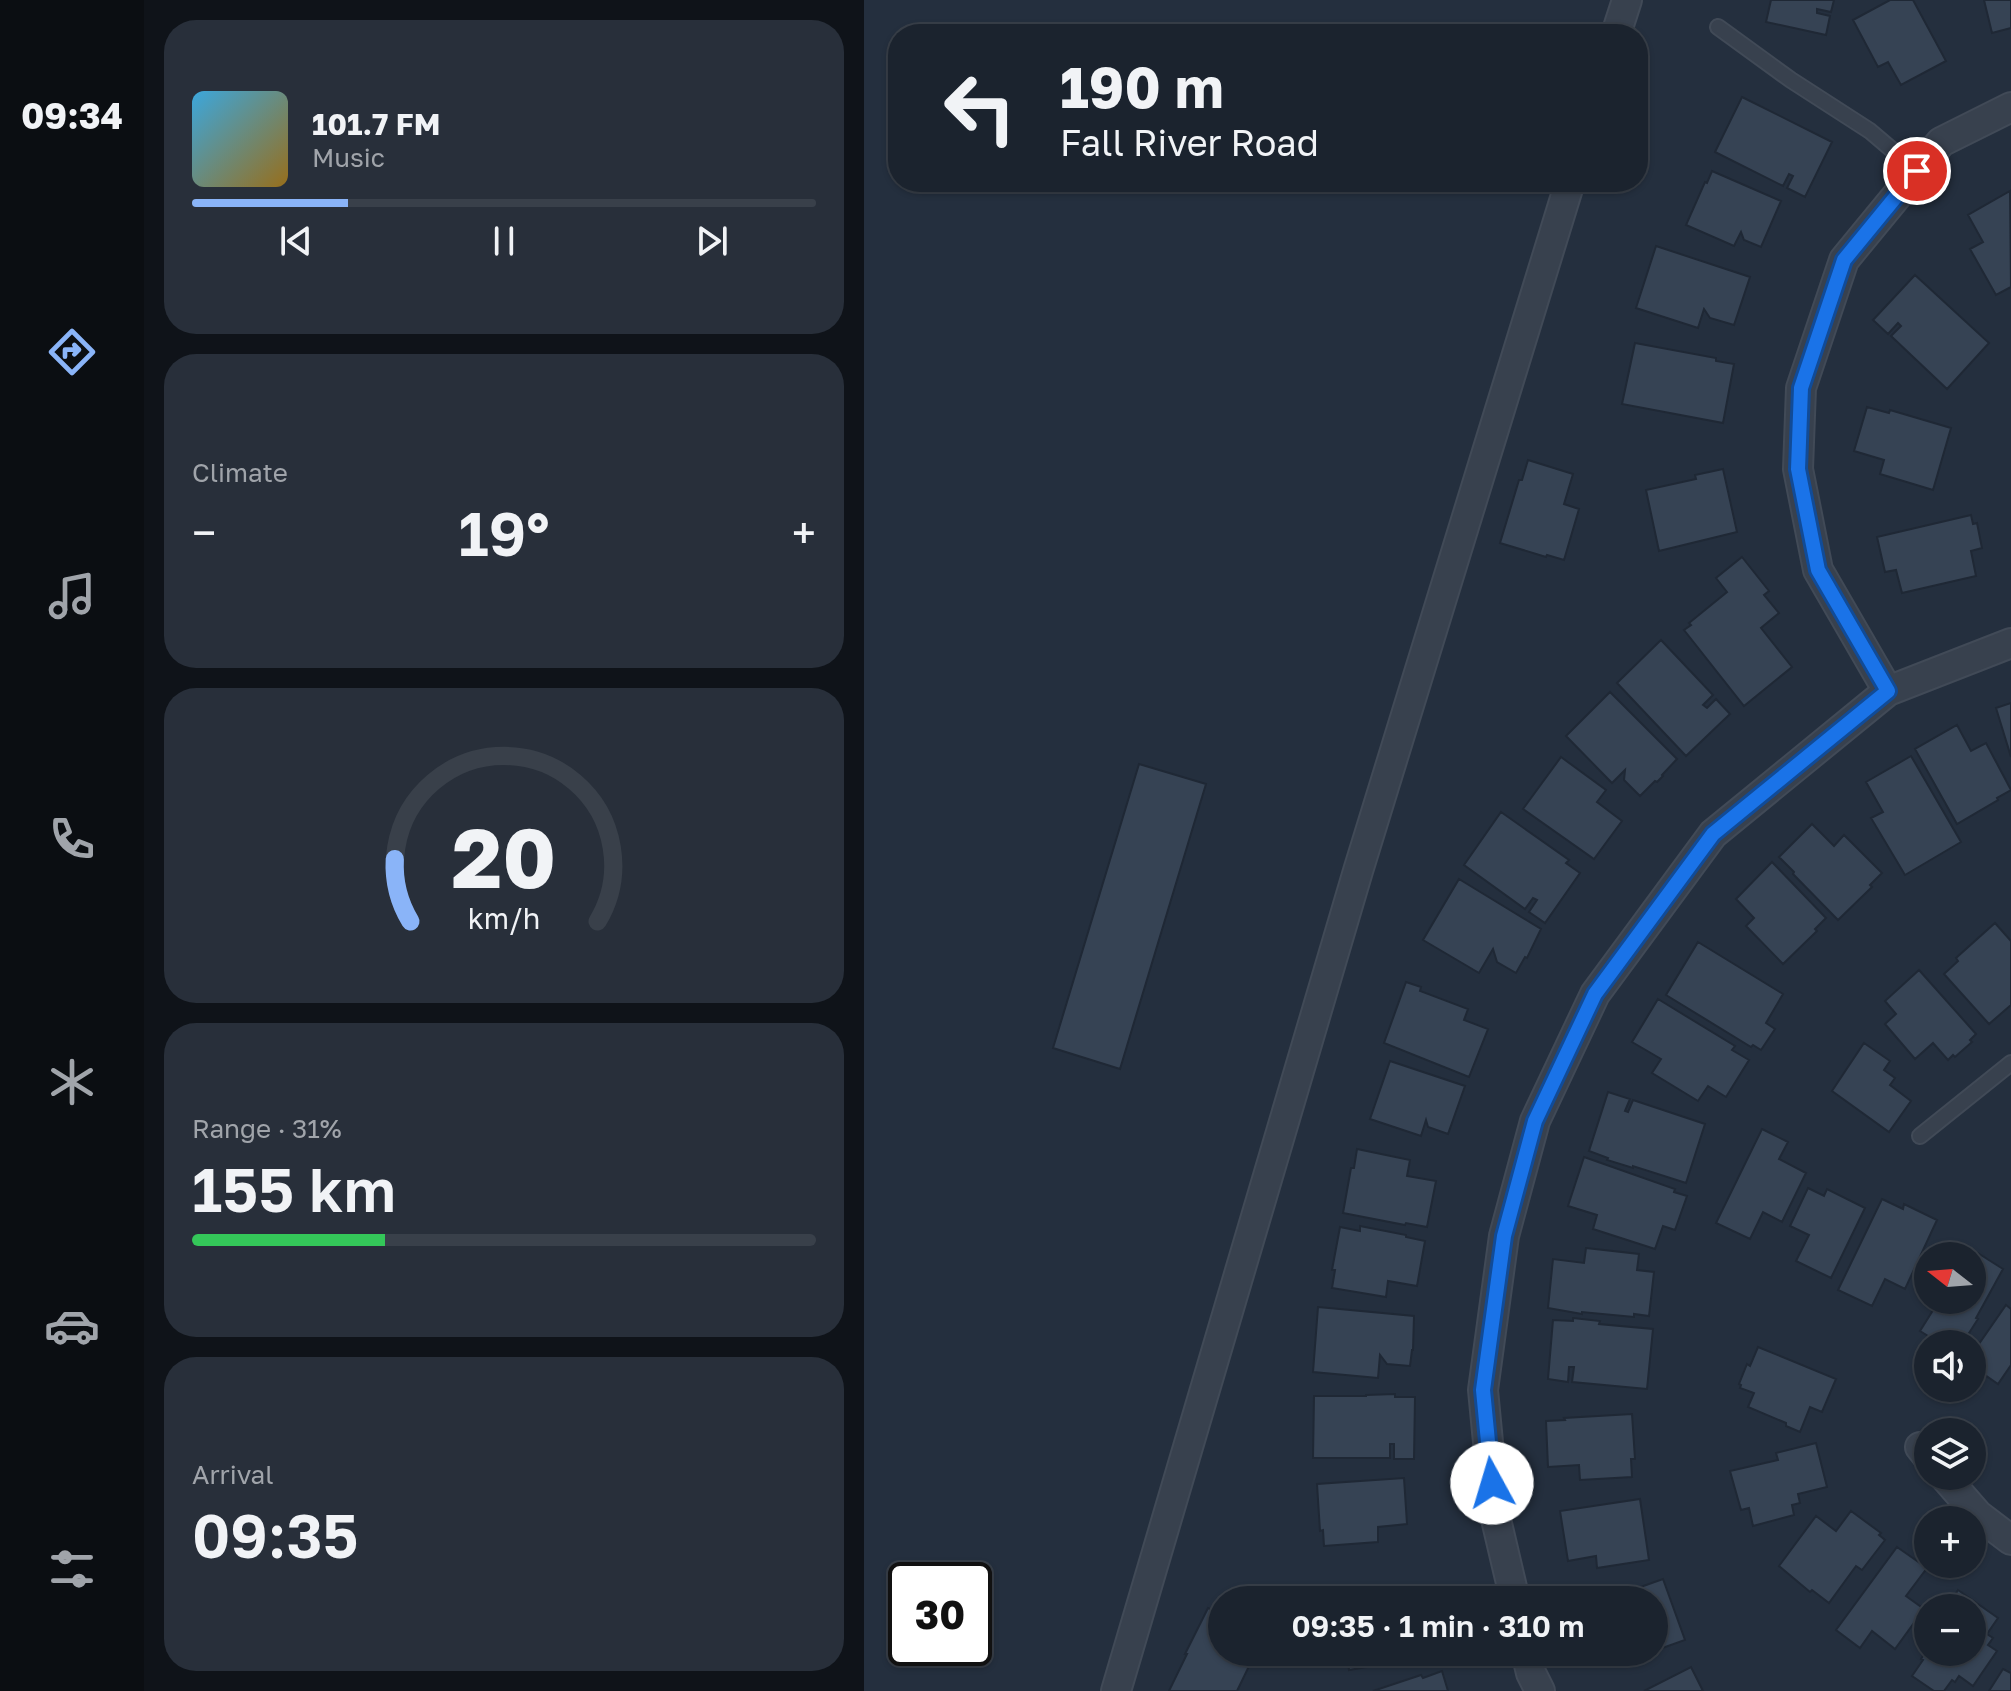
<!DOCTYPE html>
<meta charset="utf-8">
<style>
:root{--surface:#1b232e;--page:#282f3a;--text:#f1f3f6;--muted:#a0a4aa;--line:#39404a;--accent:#8ab4f8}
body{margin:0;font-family:"Golos Text",sans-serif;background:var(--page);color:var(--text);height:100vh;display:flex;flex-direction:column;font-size:30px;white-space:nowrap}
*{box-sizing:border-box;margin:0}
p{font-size:26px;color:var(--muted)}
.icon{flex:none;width:44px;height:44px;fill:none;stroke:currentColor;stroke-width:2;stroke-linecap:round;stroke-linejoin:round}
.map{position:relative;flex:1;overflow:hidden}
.drawer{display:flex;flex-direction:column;gap:20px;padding:20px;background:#0f1319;width:720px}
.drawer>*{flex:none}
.hud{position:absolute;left:24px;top:24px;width:760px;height:168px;border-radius:32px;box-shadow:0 2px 6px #0004,0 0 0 2px var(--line);background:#1b232e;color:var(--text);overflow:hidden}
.needle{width:52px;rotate:287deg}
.tools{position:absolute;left:1050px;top:1242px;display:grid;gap:16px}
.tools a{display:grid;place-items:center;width:72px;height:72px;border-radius:50%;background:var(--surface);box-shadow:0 2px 6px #0004,0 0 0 2px var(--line);font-size:40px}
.speed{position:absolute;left:24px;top:1562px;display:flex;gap:16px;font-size:40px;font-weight:700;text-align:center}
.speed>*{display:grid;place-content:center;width:104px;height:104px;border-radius:50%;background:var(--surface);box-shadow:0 2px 6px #0004,0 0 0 2px var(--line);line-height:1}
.speed .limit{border:4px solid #111;border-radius:12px;background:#fff;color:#111}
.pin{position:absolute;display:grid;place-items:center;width:68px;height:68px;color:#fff;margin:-34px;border:4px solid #fff;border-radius:50%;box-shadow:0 2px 8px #0007}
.me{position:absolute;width:88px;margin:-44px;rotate:354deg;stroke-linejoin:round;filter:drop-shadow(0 0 6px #0008)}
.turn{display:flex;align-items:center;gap:28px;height:168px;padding:0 40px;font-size:36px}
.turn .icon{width:104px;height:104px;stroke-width:2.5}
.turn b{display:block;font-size:56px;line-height:68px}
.big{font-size:60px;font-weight:600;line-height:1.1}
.drawer .card{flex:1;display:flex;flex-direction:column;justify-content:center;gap:12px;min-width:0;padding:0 28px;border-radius:32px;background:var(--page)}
.drawer .dial{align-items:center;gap:0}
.dial svg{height:208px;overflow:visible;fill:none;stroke:var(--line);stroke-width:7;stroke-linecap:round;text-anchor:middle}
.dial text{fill:var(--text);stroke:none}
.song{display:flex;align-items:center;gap:24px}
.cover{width:96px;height:96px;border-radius:12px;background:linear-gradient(135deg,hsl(200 70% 55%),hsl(40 70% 35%))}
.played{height:8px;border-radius:4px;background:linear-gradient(90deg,var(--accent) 25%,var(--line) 25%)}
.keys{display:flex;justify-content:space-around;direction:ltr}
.heat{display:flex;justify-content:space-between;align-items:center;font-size:44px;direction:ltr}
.charge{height:12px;border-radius:6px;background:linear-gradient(90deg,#34c759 31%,var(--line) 0)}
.trip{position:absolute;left:344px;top:1586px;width:460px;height:80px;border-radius:40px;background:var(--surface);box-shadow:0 2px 6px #0004,0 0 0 2px var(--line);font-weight:600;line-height:80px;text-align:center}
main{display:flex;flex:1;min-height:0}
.tabs{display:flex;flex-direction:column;width:144px;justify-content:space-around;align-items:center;background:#0b0e12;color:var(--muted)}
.tabs .icon{width:56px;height:56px}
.tabs .on{color:var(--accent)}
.tabs b{font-size:36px;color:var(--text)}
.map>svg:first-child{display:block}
.building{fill:#364354;stroke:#1f2835;stroke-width:2}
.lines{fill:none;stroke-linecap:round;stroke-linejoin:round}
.service-casing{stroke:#414a57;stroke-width:18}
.minor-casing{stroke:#414a57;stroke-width:32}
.service{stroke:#38414e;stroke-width:14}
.minor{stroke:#38414e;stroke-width:28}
.route-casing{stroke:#114b97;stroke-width:20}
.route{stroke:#1a73e8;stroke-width:14}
</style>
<main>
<nav class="tabs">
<b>09:34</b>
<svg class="icon on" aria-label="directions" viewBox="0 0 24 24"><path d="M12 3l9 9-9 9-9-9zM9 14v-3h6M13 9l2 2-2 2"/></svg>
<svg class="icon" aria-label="music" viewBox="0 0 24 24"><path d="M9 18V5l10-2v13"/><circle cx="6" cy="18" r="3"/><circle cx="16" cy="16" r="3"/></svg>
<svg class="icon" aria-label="phone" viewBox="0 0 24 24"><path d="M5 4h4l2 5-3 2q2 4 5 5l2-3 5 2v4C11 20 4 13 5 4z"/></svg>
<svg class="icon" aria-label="climate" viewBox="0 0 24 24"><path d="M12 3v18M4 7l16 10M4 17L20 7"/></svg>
<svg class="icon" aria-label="car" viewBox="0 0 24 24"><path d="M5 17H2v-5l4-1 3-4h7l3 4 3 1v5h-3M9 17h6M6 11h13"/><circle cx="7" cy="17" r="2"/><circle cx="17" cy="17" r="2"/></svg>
<svg class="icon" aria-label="filters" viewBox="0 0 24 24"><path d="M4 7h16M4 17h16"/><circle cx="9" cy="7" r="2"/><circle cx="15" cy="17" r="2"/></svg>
</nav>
<section class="drawer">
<div class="card">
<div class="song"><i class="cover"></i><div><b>101.7 FM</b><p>Music</p></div></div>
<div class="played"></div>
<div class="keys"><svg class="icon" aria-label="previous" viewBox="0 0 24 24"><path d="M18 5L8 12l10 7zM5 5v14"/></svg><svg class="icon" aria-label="pause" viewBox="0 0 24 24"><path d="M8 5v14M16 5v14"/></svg><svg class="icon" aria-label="next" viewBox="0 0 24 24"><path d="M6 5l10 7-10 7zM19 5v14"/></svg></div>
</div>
<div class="card"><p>Climate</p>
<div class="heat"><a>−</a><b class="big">19°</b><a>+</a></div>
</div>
<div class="card dial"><svg viewBox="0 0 100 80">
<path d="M14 69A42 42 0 1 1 86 69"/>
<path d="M14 69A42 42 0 0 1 8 45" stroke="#8ab4f8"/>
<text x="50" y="56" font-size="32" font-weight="700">20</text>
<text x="50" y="72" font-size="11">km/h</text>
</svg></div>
<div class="card"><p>Range · 31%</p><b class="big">155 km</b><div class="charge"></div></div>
<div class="card"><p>Arrival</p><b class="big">09:35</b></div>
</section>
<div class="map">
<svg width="1147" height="1691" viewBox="0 0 1147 1691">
<rect width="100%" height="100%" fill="#242f3e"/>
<path class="building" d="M907,0h63l-3,12 -14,-3v4l13,3 -4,19 -60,-13z
M1026,0h23l33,61 -45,24 -13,-23 -10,5 -25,-47z
M1120,0h27v28l-19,5z
M878,97l90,45 -27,55 -18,-9 6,-12 -4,-2 -6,12 -68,-34z
M848,171l69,30 -20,46 -17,-7 -3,-8 -7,14 -48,-21 19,-43 2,1z
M1146,191l1,96 -15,8 -26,-46 13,-7 -15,-27z
M792,246l94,31 -16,48 -24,-7 -6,-9 -6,19 -62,-20z
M1051,275l74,68 -42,46 -56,-53 10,-10 -3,-3 -10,11 -15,-14z
M771,343l81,15v3l18,3 -11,59 -101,-19z
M1003,407l22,6 1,-3 61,18 -18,62 -53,-16 4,-14 -30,-9z
M664,460l45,14 -9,30 15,5 -15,51 -17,-5 -1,2 -46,-14 19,-63h3z
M859,469l14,63 -78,19 -13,-61 50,-11 -1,-4z
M1107,515l2,9 4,-1 5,25 -11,3 5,25 -74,17 -6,-23 -11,2 -8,-35z
M878,557l27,34 -5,4 15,18 -18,15 31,39 -48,39 -60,-76 7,-5 -2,-2 38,-31 -11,-14z
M797,640l52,55 -10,10 4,3 9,-9 14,15 -44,42 -69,-73z
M746,692l67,67 -15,16 1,1 -6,6 -2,-1 -15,15 -16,-16 1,-10 -13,13 -46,-47z
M1147,703v54l-15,-49z
M1093,725l14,26 15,-8 25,47 -14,8 1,2 -41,24 -42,-75z
M1047,756l50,86 -56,33 -34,-57 12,-6 -17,-30z
M697,757l45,33 -9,12 25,19 -28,38 -71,-50z
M275,764l67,20 -86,285 -67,-21z
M637,812l68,48 -3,3 14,10 -35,50 -16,-11 8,-12 -4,-2 -8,11 -61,-44z
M948,824l22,22 10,-11 38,38 -12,12 2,2 -34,33 -45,-46 1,-2 -15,-15z
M908,862l54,56 -11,11 2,2 -34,33 -37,-38 8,-8 -18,-19z
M595,879l82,50 -14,29 -2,-1 -9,16 -19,-11 -4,-13 -14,24 -56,-33z
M1131,923l16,18v64l-22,19 -45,-50 14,-13 -2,-3z
M834,942l85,52 -17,29 9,6 -14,21 -8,-5 -2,2 -85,-52z
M1055,970l57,64 -6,6 2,2 -17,15 -2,-2 -5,5 -15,-17 -18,16 -30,-35 11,-10 -11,-13z
M542,982l15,5 -1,4 48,18 -4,11 24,9 -19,48 -85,-34z
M794,999l77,47 -3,4 17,10 -23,37 -18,-11 -10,15 -46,-28 9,-14 -29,-17z
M1000,1043l26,18 -6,9 11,8 -5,7 21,16 -22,31 -57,-41z
M526,1061l75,25 -17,48 -20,-7 -2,-7 -5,16 -51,-17z
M744,1092l22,7 -5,12 3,1 5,-12 72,24 -19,59 -53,-17v2l-26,-8 1,-2 -19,-7z
M898,1129l26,13 -9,17 27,14 -24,49 -19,-10 -13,27 -34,-16z
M493,1149l53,11 -3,16 29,5 -9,46 -21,-4 -1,2 -62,-12 8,-45h3z
M720,1157l91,32 -1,3 13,4 -12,34 -12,-4 -8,23 -62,-20 4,-14 -29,-9z
M944,1188l16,8 3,-7 38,19 -34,70 -35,-17 13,-26 -19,-9z
M1018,1199l21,10 1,-5 33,16 -32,69 -20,-10 -13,27 -34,-16z
M496,1226l46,9v2l19,4 -8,45 -29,-5 -2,16 -54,-9 3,-18h-3l8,-43 20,4z
M722,1248l53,6 -2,16 17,2 -5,44 -15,-2v3l-52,-5v2l-34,-6 5,-49 31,4z
M1109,1250l30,19 -27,49 2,1 -16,25h-21l-21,-13 15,-24 -15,-10 8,-13v16h44v-44h-3z
M1142,1305l5,4v56l-13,19 -26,-18v-12z
M454,1307l96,9 -1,34h-1l-2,16 -23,-2 -7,-9 -2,23 -65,-6z
M709,1318l27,3 -1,3 54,5 -6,60 -75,-7 2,-15h-5l-1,15 -20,-3 5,-59 20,1z
M894,1347l78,32 -14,33 -12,-5 -10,25 -14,-6v-3l-38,-16 6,-14 -14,-5 1,-3 -2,-1 8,-20 3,2z
M531,1394v3h20l-1,62h-20v-15h-4v14h-77l1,-62h52v-1z
M768,1414l3,45h-4l1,18 -52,3 -1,-15 -31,2 -2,-46 19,-1 -1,-2z
M952,1443l11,44 -29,7 2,9 -8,2 2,10 -41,11 -4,-18 -8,2 -11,-39 48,-11 -2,-7z
M540,1478l3,46 -29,3v15l-54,4 -1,-16 -3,1 -3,-47z
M776,1499l9,61 -52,8 -1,-12 -28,5 -8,-50z
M987,1511l30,22 -2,2 6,5 -23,30 -6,-4 -27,37 -17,-13 -2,2 -31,-26 37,-50 20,15z
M1033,1547l30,21 -21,28 18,13 -29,40 -23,-18 -12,17 -24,-18z
M799,1579l22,61 -31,11v-51h-50z
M1094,1590l40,28 -11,16 6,4 -5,7 9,6 -24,35 -14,-10 -4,6 -3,-2 -8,11h-10l-22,-15 11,-16 -2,-1 7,-11v4h44v-44h-25z
M574,1593l1,7h-49l29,-5v1z
M344,1608l14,7v37h20l11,6 -16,33h-68l18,-37h-2z
M482,1652h77l1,5 -75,13z
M766,1652h22l-19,7z
M827,1667l12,24h-59z
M1139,1669l8,4v18h-22z
M578,1671l6,20h-75l48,-16 2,3z"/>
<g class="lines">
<g class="service-casing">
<path id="service" d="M854,27l73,53 79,51 47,40
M1056,1136l91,-73"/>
</g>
<g class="minor-casing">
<path id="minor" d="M752,34l11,-34
M1024,691l-70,-121 -20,-101 3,-81 43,-128 97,-118 70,-35
M1056,1447l8,10
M1080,1476l34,39 33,25
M651,1600l-20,-85 -12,-125 21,-154 31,-115 60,-127 118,-160 175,-143 123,-48
M662,1652l5,21 9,18
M252,1691l242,-820 212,-689"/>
</g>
<use href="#service" class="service"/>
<use href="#minor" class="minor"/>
</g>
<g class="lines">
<g class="route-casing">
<path id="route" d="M628,1483l-9,-93 21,-154 31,-115 60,-127 118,-160 175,-143 -70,-121 -20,-101 3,-81 43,-128 73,-89"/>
</g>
<use href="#route" class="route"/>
</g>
</svg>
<div class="tools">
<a><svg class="needle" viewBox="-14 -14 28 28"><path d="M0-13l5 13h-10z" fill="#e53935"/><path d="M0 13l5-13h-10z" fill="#a0a4aa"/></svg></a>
<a><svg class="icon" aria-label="sound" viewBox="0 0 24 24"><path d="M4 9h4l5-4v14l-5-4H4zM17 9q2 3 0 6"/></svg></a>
<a><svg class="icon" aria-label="layers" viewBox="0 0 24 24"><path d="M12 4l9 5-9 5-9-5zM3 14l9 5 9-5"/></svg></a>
<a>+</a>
<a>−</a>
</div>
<div class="speed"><div class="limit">30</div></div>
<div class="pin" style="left:1053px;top:171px;background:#d93025"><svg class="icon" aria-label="arrive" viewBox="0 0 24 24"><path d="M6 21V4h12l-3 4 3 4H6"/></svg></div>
<svg class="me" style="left:628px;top:1483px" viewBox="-20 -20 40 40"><circle r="19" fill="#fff"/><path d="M0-13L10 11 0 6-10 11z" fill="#1a73e8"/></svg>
<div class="trip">09:35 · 1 min · 310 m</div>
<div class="hud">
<div class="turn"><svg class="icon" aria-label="left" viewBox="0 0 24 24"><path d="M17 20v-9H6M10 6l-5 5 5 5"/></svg><div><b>190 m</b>Fall River Road</div></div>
</div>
</div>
</main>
